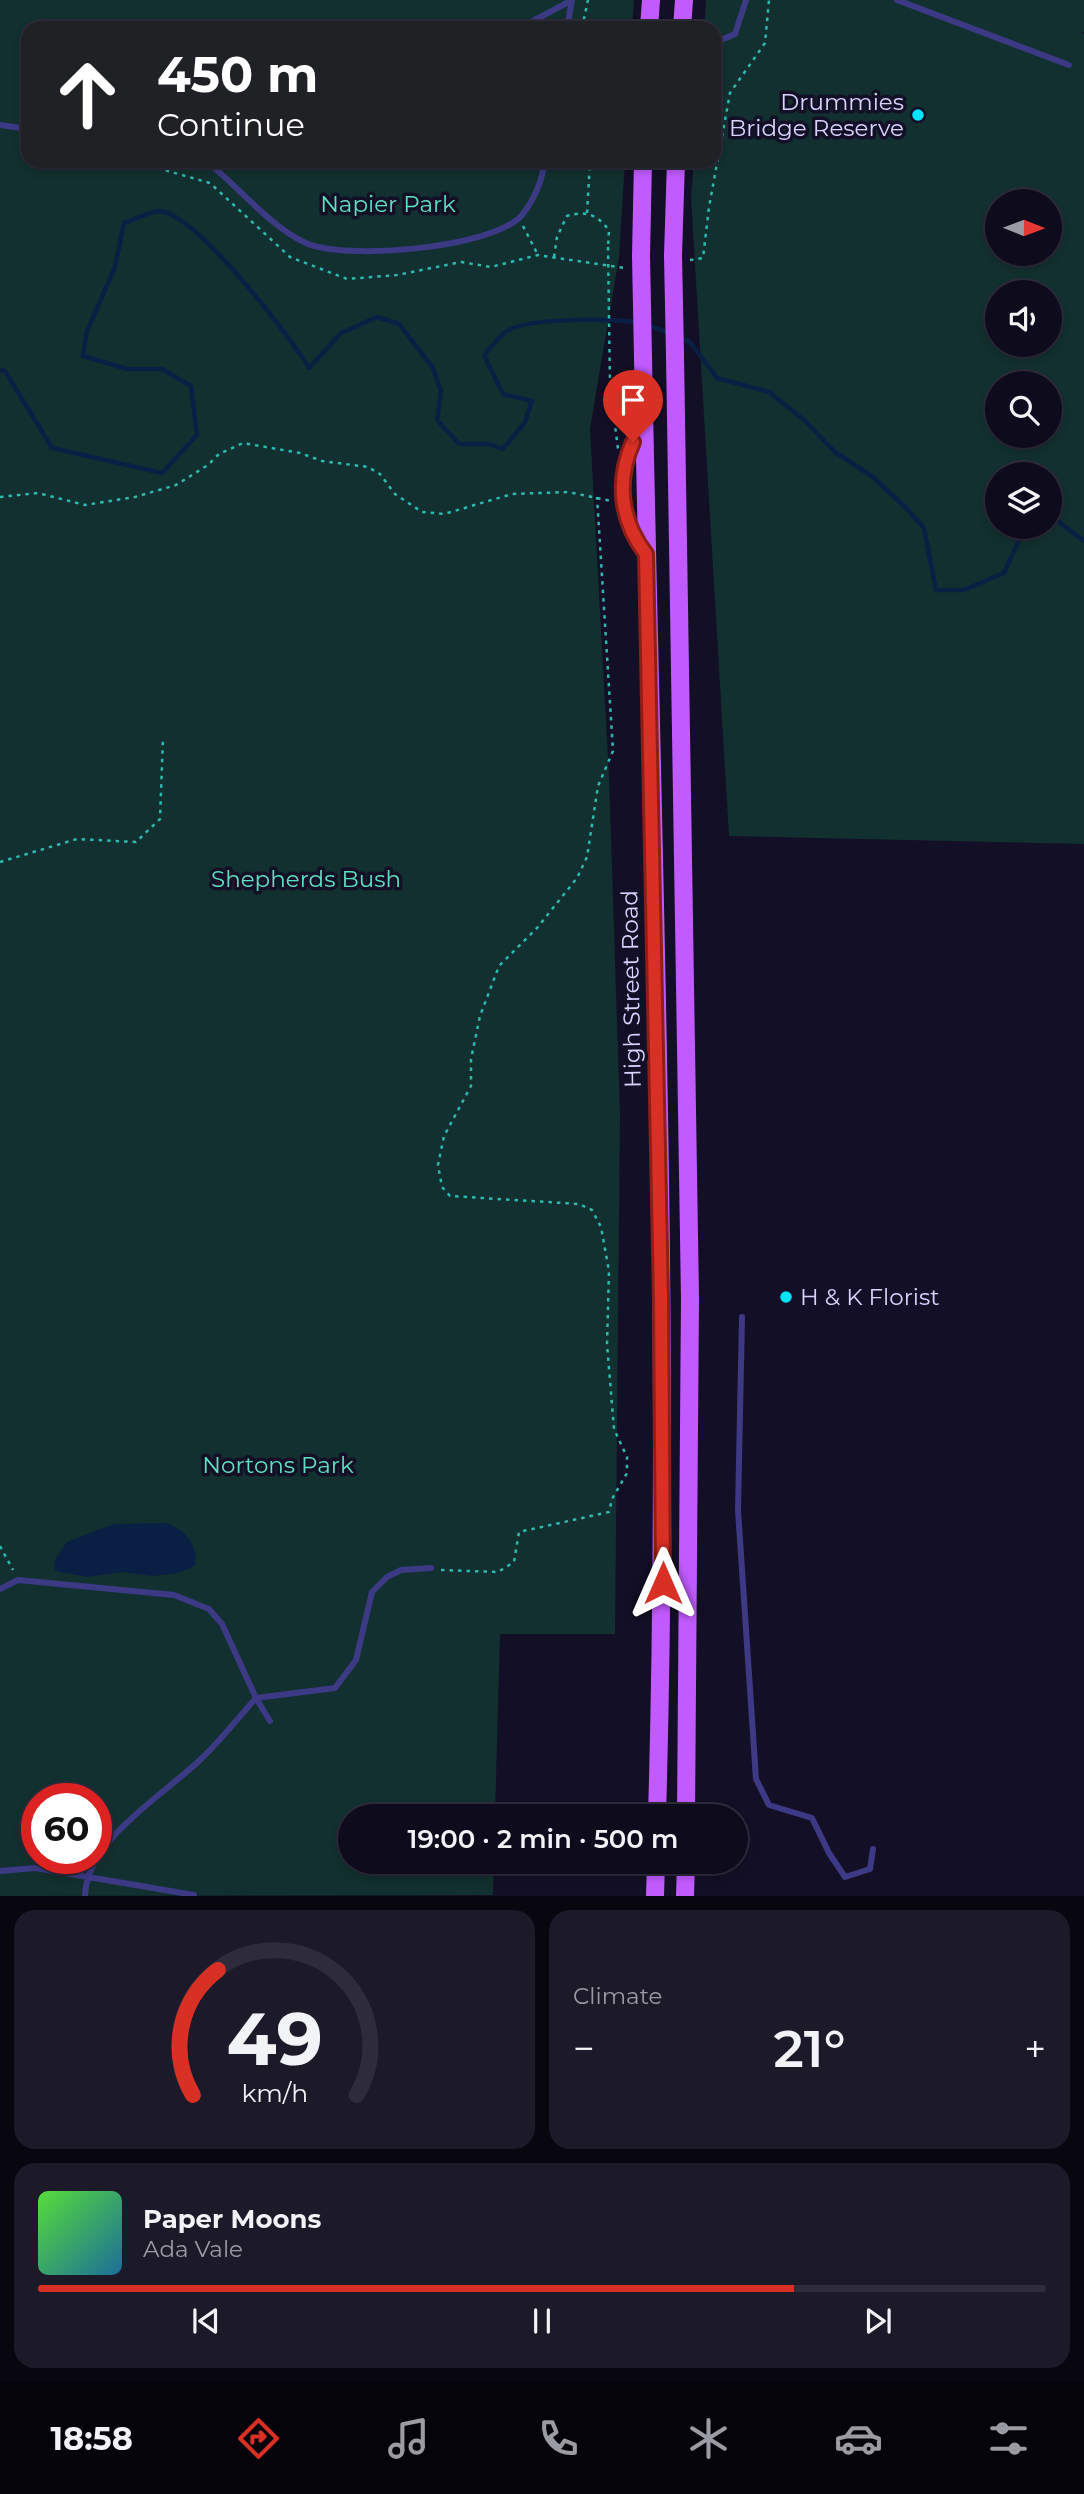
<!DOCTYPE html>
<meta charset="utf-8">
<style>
:root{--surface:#0e0b1c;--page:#1c1929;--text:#f1f3f6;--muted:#9b9ba3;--line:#2e2b3b;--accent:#d93025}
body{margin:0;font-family:Montserrat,sans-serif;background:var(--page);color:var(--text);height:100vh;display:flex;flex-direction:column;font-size:26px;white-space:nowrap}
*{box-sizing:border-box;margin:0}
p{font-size:23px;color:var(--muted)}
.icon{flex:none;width:38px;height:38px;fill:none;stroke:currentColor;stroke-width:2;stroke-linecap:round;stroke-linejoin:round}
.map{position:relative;height:1896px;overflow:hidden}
.details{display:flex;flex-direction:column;gap:14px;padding:14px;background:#08060f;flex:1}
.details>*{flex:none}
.hud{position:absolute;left:21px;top:21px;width:700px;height:147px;border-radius:21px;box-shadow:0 4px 10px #0003,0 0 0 2px var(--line);background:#202124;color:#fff;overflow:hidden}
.needle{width:46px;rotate:91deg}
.tools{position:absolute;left:985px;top:189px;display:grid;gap:14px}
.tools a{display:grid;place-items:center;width:77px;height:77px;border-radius:50%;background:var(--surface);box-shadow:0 4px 10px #0003,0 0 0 2px var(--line);font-size:35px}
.speed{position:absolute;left:21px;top:1783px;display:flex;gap:14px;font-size:35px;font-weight:700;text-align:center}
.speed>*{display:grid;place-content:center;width:91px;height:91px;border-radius:50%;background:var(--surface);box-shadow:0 4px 10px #0003,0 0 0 2px var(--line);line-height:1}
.speed .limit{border:10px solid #d22;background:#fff;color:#111}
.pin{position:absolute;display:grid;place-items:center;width:60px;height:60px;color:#fff;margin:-72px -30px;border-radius:50% 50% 50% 0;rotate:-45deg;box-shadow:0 0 7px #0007}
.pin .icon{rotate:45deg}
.me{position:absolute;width:77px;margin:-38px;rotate:0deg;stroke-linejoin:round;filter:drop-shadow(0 0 5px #0008)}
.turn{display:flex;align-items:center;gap:24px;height:147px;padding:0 21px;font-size:32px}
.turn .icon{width:91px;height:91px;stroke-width:2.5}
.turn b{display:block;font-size:49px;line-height:60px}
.big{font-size:52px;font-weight:600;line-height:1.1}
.details .card{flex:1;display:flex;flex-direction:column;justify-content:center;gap:10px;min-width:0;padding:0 24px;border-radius:21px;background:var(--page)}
.details .dial{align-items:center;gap:0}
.dial svg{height:182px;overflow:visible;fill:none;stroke:var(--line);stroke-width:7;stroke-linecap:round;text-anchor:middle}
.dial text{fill:var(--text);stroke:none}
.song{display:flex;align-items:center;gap:21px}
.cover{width:84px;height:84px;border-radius:10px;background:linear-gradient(135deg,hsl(110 70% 55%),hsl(200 70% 35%))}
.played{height:7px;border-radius:4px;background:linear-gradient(90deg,var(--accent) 75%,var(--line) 75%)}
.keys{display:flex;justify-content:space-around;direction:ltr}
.heat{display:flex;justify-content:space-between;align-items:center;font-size:38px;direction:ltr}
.details .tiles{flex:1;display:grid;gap:14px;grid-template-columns:1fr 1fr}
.card:last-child{grid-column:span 2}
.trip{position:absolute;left:338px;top:1804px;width:410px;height:70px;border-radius:35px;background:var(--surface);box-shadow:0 4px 10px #0003,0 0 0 2px var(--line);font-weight:600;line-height:70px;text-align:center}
.tabs{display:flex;height:112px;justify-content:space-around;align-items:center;background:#06040b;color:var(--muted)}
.tabs .icon{width:49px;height:49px}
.tabs .current{color:var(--accent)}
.tabs b{font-size:32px;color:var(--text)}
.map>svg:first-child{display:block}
.green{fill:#12302f;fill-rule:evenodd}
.water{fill:#0a1f44}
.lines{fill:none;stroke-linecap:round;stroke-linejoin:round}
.stream{stroke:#0a1f44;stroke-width:4.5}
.path{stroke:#2fb8b0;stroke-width:2.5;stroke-dasharray:3.5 5;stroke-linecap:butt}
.lane{stroke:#3d3a85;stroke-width:6}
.primary{stroke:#c25bff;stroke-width:18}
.path-bridge{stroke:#2fb8b0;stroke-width:2.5;stroke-dasharray:3.5 5;stroke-linecap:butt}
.primary-bridge{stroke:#c25bff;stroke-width:18}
.route-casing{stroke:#8d1f18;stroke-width:18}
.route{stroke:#d93025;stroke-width:12}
.poi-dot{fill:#00e5ff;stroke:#130f26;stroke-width:2.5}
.labels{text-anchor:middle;stroke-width:7;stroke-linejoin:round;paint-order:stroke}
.poi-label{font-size:23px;fill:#d9d4ff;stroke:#130f26;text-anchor:end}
.park-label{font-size:23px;fill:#5fe0c0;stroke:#130f26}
.street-label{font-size:23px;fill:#d9d4ff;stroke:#130f26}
</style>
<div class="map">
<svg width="1084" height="1896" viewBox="0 0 1084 1896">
<rect width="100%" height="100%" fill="#130f26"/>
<path class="green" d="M0,0h634l-2,28h-604v133h597l-6,96 -29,172 19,348 11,337 -5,520h-115l-5,182h-145v46h144l-1,33 -493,1zM37,1799h59v59h-59z
M706,0h378v32l-3,1 3,1v810l-355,-8 -38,-639 3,-36h20v-133h-10zM998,201h52v53h-52zM998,292h52v53h-52zM998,383h52v53h-52zM998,474h52v53h-52z"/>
<path class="water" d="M168,1523c19,10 30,21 27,43l-17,7 -26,3 -29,-4 -36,5 -32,-6 -1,-10 13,-19 47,-18z"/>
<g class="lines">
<path class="stream" d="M648,325l21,8
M680,338l10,4 27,36 52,14 35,28 31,32 38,25 33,31 18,20 12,62h28l40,-17 21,-46
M0,370l5,1 47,77 110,25 35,-38 -6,-49 -29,-17h-35l-44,-13 4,-25 28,-64 9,-44c10,-3 26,-12 36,-12 36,3 129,124 149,157l32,-35 36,-16 22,7 34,44 8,24 -4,28 22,24h30l14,5 22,-27 7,-21 -29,-7 -19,-39c7,-7 15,-19 23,-24 23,-14 102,-12 129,-9
M1050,515l34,26"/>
<path class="path" d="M582,28l6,-28
M133,161l77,22 80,74 57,22 50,-4 64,-13 30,5 47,-12 86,13
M587,213l3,-52
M523,226l15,29
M554,257l3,-20 10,-21c20,-6 30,-1 42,14l-1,17
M690,260l13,-2 6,-51 21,-114 35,-50 4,-43
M610,386l8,63
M0,497l38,-4 47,12 50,-8 41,-12 32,-20 11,-11 24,-11 57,10 22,8 46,6 12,7 15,20 27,18 22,2 68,-20 56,-2 43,9
M0,862l77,-23 59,3 24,-23 3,-81
M0,1546l13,24
M441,1570l57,2 16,-10 5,-30 90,-20 3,-13 15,-26v-16l-13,-28 -7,-85 2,-73 -8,-44 -9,-17 -13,-6 -129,-8 -8,-9 -4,-22 6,-29 27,-50v-27l9,-43 19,-50 38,-38 40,-50 10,-21 11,-71 15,-35 -16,-254"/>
<path class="lane" d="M897,0l172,65
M520,28l52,-28
M567,28l5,-28
M714,43l21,-9 11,-34
M0,125l28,4
M206,161c31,24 64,66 100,82 39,18 188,5 216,-28 13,-16 20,-35 23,-54
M639,429c-5,11 -13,24 -16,36 -6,27 3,64 20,85
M742,1317l-4,193 18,269 13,26 43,13 17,35 16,24 25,-8 3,-20
M0,1589l18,-9 156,15 35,14 13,15 34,74c-18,20 -35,42 -55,61 -37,36 -115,81 -116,137
M270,1721l-14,-23 79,-10 21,-28 16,-68 15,-15 14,-7 30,-2
M0,1871l35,-3 159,27"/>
<path class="primary" d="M649,28l2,-28
M682,28l2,-28
M673,255l3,-94
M641,256l2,-95
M675,355l15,944 -4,517
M643,357c9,486 28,973 14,1459
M655,1896l1,-34
M685,1896l1,-34"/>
<path class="path-bridge" d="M608,247l2,139"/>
<path class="primary-bridge" d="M673,255l2,100
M641,256l2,101"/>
</g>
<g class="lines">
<g class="route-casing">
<path id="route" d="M633,442c-17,39 -13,78 13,112l15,745 2,284"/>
</g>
<use href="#route" class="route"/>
</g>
<g class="poi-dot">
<circle cx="918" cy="115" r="7"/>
<circle cx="786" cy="1297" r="7"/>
</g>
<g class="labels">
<g class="poi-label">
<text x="904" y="110">Drummies<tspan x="904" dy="26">Bridge Reserve</tspan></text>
<text x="800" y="1305" text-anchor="start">H &amp; K Florist</text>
</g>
<g class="park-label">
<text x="388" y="212">Napier Park</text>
<text x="306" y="887">Shepherds Bush</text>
<text x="278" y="1473">Nortons Park</text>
</g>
<g class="street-label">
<text transform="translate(631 989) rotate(-91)" y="8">High Street Road</text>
</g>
</g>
</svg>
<div class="tools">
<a><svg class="needle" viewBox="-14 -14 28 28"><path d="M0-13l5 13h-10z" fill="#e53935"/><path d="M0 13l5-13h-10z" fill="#9b9ba3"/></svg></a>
<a><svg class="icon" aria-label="sound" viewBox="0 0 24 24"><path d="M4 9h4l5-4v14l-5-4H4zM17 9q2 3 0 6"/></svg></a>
<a><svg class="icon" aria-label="search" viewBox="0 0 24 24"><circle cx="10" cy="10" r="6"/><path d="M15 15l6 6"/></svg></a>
<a><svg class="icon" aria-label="layers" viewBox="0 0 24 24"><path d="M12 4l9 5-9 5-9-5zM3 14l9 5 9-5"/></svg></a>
</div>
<div class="speed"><div class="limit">60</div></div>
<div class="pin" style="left:633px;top:442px;background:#d93025"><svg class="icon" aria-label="arrive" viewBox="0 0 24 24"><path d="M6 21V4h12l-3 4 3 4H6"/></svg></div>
<svg class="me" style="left:663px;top:1583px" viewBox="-20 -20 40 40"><path d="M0-17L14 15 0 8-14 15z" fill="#d93025" stroke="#fff" stroke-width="4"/></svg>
<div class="trip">19:00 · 2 min · 500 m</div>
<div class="hud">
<div class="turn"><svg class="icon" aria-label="ahead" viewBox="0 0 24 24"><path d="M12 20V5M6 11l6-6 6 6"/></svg><div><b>450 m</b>Continue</div></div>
</div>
</div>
<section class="details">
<div class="tiles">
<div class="card dial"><svg viewBox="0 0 100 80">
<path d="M14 69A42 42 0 1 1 86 69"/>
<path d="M14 69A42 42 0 0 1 25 14" stroke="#d93025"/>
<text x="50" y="56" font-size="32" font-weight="700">49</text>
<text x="50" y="72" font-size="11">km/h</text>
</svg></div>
<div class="card"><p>Climate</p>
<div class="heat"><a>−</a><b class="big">21°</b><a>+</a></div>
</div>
<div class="card">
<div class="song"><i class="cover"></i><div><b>Paper Moons</b><p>Ada Vale</p></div></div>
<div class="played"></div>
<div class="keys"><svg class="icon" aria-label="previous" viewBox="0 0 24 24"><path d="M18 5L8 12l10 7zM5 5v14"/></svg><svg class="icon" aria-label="pause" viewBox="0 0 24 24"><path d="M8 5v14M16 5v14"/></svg><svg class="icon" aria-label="next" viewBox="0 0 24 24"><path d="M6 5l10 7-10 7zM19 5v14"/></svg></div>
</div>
</div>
</section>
<nav class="tabs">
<b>18:58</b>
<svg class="icon current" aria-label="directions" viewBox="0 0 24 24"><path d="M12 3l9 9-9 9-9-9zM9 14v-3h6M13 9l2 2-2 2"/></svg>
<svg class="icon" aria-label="music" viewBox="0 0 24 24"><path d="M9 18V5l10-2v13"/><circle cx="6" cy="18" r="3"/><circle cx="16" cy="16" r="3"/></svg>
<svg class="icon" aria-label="phone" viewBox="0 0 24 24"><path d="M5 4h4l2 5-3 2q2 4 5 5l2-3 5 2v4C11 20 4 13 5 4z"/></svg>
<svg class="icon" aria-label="climate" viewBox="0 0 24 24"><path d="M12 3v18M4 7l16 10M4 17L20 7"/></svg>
<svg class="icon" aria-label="car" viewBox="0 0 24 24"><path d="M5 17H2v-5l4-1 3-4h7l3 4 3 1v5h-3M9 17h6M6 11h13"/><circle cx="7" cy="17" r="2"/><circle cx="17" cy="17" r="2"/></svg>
<svg class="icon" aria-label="filters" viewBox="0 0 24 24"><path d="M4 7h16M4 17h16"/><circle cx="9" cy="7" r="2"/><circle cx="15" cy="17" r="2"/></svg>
</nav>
